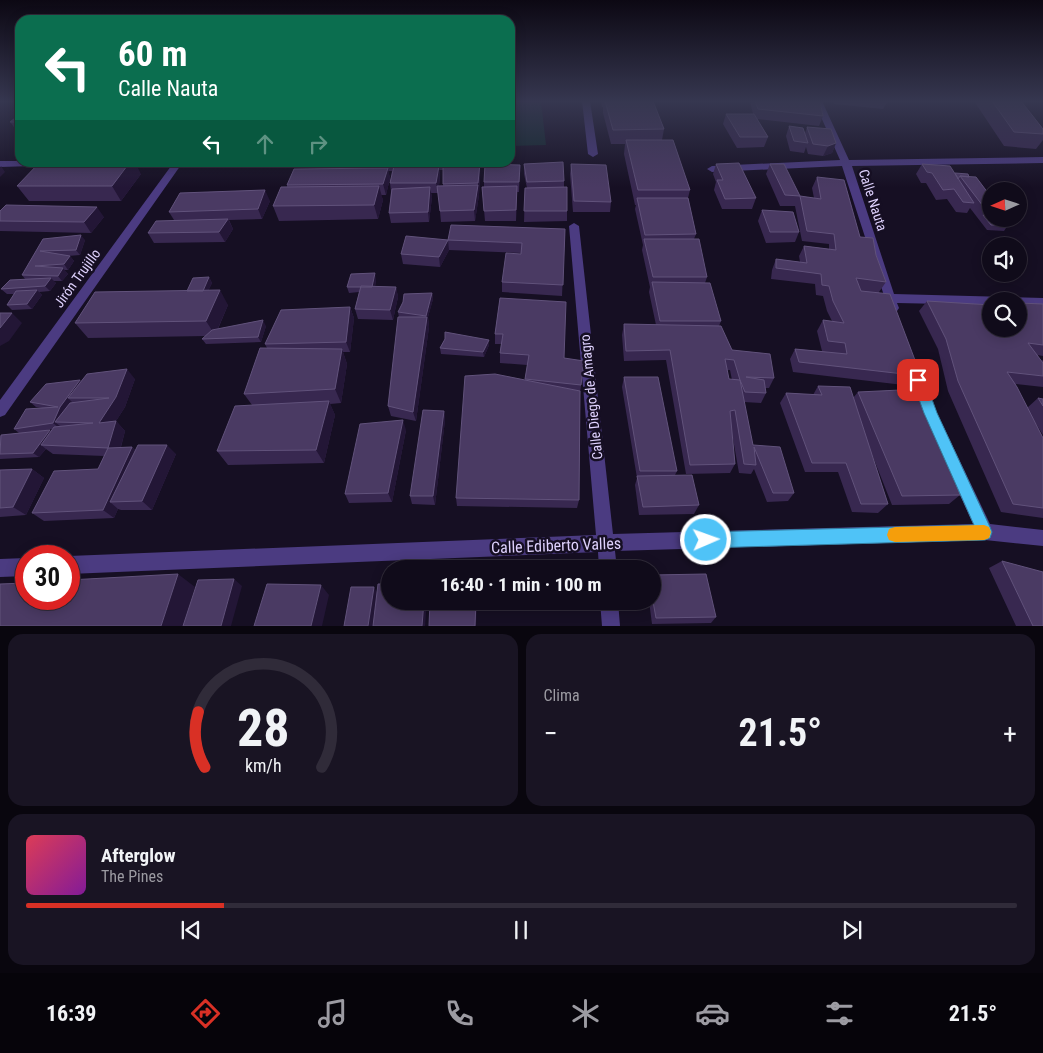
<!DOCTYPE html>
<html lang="es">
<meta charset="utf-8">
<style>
:root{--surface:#100b1a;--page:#191423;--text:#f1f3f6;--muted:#9c9ba2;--line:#302b39;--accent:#d93025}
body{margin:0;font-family:"Roboto Condensed",sans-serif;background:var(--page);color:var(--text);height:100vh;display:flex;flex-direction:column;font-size:19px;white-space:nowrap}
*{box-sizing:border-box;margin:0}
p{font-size:16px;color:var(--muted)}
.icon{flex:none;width:28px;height:28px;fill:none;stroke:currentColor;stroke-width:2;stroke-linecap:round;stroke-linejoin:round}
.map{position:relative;height:626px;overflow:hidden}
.side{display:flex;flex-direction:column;gap:8px;padding:8px;background:#09060e;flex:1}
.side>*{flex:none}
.top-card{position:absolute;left:15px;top:15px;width:500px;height:152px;border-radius:15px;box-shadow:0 2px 12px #0003,0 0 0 1px var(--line);background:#0b6e4f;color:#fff;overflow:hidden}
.needle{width:32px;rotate:267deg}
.buttons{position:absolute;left:982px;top:182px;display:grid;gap:10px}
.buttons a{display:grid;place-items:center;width:45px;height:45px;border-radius:50%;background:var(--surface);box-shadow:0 2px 12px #0003,0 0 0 1px var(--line);font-size:25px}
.speed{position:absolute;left:15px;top:545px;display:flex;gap:10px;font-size:25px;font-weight:700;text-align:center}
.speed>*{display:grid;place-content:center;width:65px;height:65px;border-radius:50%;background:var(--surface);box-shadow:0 2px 12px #0003,0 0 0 1px var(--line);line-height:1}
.speed .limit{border:8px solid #d22;background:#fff;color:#111}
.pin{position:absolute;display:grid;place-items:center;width:42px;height:42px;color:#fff;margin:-21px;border-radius:10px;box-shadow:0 2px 8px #0006}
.me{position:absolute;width:55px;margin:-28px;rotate:88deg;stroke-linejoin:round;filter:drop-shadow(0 0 4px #0008)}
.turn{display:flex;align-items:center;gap:18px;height:105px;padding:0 20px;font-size:22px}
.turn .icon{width:65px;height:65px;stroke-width:2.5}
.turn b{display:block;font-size:35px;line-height:42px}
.lanes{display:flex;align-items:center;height:48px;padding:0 20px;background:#0003;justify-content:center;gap:25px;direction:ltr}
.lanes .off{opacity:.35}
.big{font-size:38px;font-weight:700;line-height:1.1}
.side .widget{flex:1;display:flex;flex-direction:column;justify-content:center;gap:8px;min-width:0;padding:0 18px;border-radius:15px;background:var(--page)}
.side .dial{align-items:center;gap:0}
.dial svg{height:130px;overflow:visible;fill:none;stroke:var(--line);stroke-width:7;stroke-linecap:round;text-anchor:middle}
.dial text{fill:var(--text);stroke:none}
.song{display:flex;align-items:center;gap:15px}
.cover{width:60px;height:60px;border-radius:8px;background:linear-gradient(135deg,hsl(350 70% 55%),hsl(290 70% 35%))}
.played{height:5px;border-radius:2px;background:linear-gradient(90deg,var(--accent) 20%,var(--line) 20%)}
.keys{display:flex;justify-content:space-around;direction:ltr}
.heat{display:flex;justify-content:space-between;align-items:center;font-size:28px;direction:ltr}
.side .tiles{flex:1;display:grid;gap:8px;grid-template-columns:1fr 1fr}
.widget:last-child{grid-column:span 2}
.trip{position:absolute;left:381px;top:560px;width:280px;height:50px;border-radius:25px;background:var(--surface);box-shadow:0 2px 12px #0003,0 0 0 1px var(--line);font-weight:700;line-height:50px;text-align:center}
.dock{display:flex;height:80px;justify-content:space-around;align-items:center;background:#06040a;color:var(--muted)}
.dock .icon{width:35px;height:35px}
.dock .active{color:var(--accent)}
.dock b{font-size:22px;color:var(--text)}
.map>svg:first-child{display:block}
.green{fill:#12292d}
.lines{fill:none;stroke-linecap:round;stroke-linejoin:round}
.minor{fill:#4b3b81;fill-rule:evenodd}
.wall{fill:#382850;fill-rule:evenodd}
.shaded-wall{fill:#231636}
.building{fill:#4a3a63;stroke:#61527b;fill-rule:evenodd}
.route{fill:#4fc3f7;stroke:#337fa1}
.slow{fill:#f59e0b}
.labels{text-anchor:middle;stroke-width:5;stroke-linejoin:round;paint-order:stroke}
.street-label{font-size:14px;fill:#dfd2fe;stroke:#160f23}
.near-street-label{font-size:16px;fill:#dfd2fe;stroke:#160f23}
</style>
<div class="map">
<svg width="1043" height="626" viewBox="0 0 1043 626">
<rect width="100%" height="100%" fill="#160f23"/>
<path class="green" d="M510,101h31l5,44 -36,1z"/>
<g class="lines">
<path class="minor" d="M582,101h8l8,53 -5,3 -5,-3z
M814,101h8l27,59 194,-3v6l-191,3 42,128 149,4v8l-24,-1v-4h-28v4l-94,-2 2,5 -2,3h-8l-47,-145 -130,6 -5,-3 5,-3 128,-6z
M0,161h20v1h50l-4,3 -66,2z
M174,162h9l-178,253 -5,2v-17z
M574,223l5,3 34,308 360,-10 -50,-111 -17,-48 2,-4 5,-1 5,1 2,4 17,48 53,111 53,6v16l-58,-6 -370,11 2,18h-18l-1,-17 -529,22v-18l527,-21 -27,-309z
M26,558v18l-26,1v-18z
M600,601h18l2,25h-18z"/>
</g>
<path class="wall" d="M601,101h52l11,28 -2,11 28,50 -2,8 8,36 -2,5 13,38 -2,6 16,38 -2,5 13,24 42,28 -5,10h-4l1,5 -5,10 -17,-1 9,43 41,48 -6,8 -21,1 -13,-33 -3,5 -12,-1 -7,-40 3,31 -5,9 -44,1 -20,-114 -42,1 -2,-26 2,-11 32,1 -7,-33 1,-5 -8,-37 1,-5 -8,-36 1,-4h-1l-11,-51 1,-10h-14l-8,-31v-6h-1zM727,370h3l2,10 -3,-1z
M750,101h70l3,15 -4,10 -62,-7 11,18 -4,10 -27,1 -14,-24 3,-10h27z
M832,101h56l-5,8 -49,-5z
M974,101h46l23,28v11l-7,9 -32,-3z
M20,114v18h-2l-8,-10z
M789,126l16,7 2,-6 29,16 -4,10 -9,3 -15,-2 -2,-7 -2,6 -14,-2 -4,-15z
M385,162l95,1v10l-1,22 -4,26 -34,1 -3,-31v2h-7l1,4 -3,25 -38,1 -2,-10 2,-22 -1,-8 2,-12h-4l2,7 -4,17h-5l2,5 -5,19 -99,2 -6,-15 14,-19v-2l99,-17zM439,170h4v16h-4l1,-10z
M524,164l40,17v6l3,24v10l-43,1 1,-34h2l-3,-14z
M571,164l40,38 -1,10h-37l-3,-38z
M716,164l40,34 -4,11h-30l-8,-19 2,-8 -3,-8z
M770,164l30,32 -5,10h-15l-14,-32z
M922,164l47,13 22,20v22l17,6 -4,6 -17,-1 -17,-22 -3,5 -11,-1 -9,-13 -11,1 -10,-17h-5l-5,-9z
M520,165l-1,27h-2l-1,29h-31l-3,-34h2v-5z
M141,174l-20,27h-92l-12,-15z
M817,177l43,60 16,18 10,27 -7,10 42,84 -9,10 -119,-14 -3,-13 5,-10 27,2 -5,-20 6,-11 9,1 -5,-10 -4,-15 -7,-1 -1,-11 -44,-5 1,-9 4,-11 24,3 -1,-6 5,-10 25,3v-5l-27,-3 -7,-35 5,-10 14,2 -2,-10z
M270,201l-8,18 -33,1 4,9 -8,13 -71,1 -6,-10 26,-13 -5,-8z
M762,210l37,22 -4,10 -29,1 -8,-22z
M0,211l104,6 -13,16 -91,-2z
M565,229l-3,67 -60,-4v-10l19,-29 -72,-3 -9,17 -37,-3 -2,-10 47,-14z
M43,239l42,1 -5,15 -12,1h2l4,5 -6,9h-4l4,4 -6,7h-9l3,2 -6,8 -11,1 3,3 -10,14 -20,1 -5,-5 8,-11h-8l-6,-5 24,-10 -3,-4z
M209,277l3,6 -4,8 20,14 -10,24 48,-3 -5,16 -55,2 -4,-5 4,-3 -118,2 -13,-15 112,-32z
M376,279l-1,8h21l2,10 -5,23 -35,-1 -3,-10 4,-17 -10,1 -2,-6z
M432,293l1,6 -5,18 1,10 -13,94 -25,-5 -3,-10 11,-89 -1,-5z
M500,298l64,60 17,27 -1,10 -1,105 -2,8 -120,-2 -1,-8 69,-118 2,-15 -27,-2v-10l1,-9h-6v-10z
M927,301l64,28 52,-25v52l-6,-1 4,6 2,-1v27l-28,-3 12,24 11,-10 5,8v29l-13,-21 13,24v80l-42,-6 -53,-121 -10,-42 -19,-38z
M350,307l4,11 -4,34h-7l4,12 -6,39 -11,1 5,11 -11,48 -96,2 -11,-14 35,-46 -8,-11 23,-46 -2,-4z
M445,339l44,6 -5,12 -43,-3 -1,-6z
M624,377l53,94 -2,4 24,30 -5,9 -55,1 -4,-30 2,-7 -15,-91z
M135,379l-10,28 -9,14 9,10 -4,16h11l3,3 41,4 -24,56h-31l-3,-1 -4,9 -70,3 -12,-8 66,-44 6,-13 -51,-2 -7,-5 -7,8 -39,2v-23l19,-3 -5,-4 28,-21 -6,-1 -6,-5 50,-22 1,1zM53,429l-2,2 -16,1z
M818,386l35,12 5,-6 102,103 -11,9 -57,1 -21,-53 17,52 -10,9 -26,-1 -14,-40h-33l-25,-69 6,-10 27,2z
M444,411l1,9 -10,85 -23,-1 -2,-8z
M406,430l-14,72 -43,1 -4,-9z
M32,469l12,9 -18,37 -26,2v-47z
M1002,561l41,65h-27l-27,-58z
M652,575l64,42 -5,6 -59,1 -3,-23h3z"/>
<path class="shaded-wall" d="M836,143l-4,10 -9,3 5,-10z
M130,162h5l6,12 -20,27 -9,-15z
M480,163v10l-1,22 -4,26 -1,-11 4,-24z
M1,166l4,6 -5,5v-9z
M439,166l1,10 -2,17 -2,-10z
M388,168l2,10 -4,17 -3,-11z
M379,186l4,14 -5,19 -4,-14z
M517,186v11l-1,24v-11z
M430,187l2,10 -3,25 -1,-10z
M265,190l5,11 -8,18 -4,-10z
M97,207l7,10 -13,16 -7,-11z
M228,219l5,10 -8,13 -6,-10z
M81,235l4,5 -5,15 -4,-5z
M448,240l1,10 -9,17 -1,-10z
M70,256l4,5 -6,9 -4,-6z
M63,268l5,6 -6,7 -4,-5z
M375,273l1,6 -2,13 -2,-5z
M209,277l3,6 -10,20 -3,-5z
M51,278l5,5 -6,8 -5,-5z
M396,287l2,10 -5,23 -3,-10z
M37,290l5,5 -10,14 -5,-5z
M220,290l8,15 -13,30 -9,-14z
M432,293l1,6 -5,18 1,10 -13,94 -3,-9 14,-91 -1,-5z
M350,307l4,11 -4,34 -4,-10z
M12,313l10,10 -13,18 -9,5v-18z
M263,320l3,6 -5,16 -3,-5z
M489,340v5l-5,12 -1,-5z
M342,349l5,15 -6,39 -6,-14z
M127,369l8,10 -10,28 -9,14 9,10 -7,26 -10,-9 -9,-25z
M80,380l5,5 -17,13 4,4 -7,10 -10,10 5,4 -1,2 -6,-5 7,-16z
M329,401l6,14 -11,48 -8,-13z
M444,411l1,9 -10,85 -2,-9z
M403,420l3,10 -14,72 -4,-9z
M50,430l6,5 -15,10 5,4 -7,8 -6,-4z
M167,445l9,9 -24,56 -10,-9z
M132,447l9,9 -31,46 8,7 -4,9 -11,-8z
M32,469l12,9 -18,37 -13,-8z
M178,574l17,13 -12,39h-22z
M234,579l8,7 -11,40h-10z
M321,585l8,10 -7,31h-11z
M374,587l4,7 -4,32h-6z
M424,601h3l-2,25h-3z
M476,601h1l-1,25h-1z"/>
<path class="building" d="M605,101h48l11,28 -51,1z
M755,101h65l3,15 -65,-7z
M992,101h29l22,28v5l-29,-2z
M20,114v8h-10z
M726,114h28l14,23h-28z
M789,126l14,2 5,15 -14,-2z
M807,127l24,2 5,14 -8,3 -15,-2z
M626,140h47l17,50h-52z
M40,162h90l-18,24h-95z
M563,162l1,19 -37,1 -3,-18z
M443,163h37l-2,20 -35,1z
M739,163l17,35 -31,1 -8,-19h6l-7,-16z
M485,164l35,1 -1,17h-35z
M571,164l35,1 5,37 -37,-1z
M770,164h14l16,32 -15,-1z
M922,164l28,2 24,37 -11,-1 -9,-13 -11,1 -11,-17 -5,-1z
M394,166h45l-3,17h-46z
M388,168l-5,16 -96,1 7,-16z
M955,173l13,1 1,3 -9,-1 -2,3z
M960,176l16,1 15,20v13h-5z
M817,177l27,3 16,57 13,1 3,17 10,27 -30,-4 5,13 29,3 31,82 -122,-14 -4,-13 52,5 -2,-11 -17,-2 -5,-21 21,3 -11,-22 -4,-15 -7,-1 -1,-11 -45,-6v-9l31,4 -3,-17 32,4 -2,-16 -27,-3 -7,-35 21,3z
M478,185l-4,25 -34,1 -3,-25z
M379,186l-5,19 -101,1 8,-19z
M517,186l-1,24 -32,1 -2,-24z
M430,187l-2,25 -39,1 3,-24z
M567,187v24h-43l1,-23z
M265,190l-7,19 -89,3 11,-19z
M637,198h51l8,36 -51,1z
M6,205l91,2 -13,15 -84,-1v-10z
M762,210l31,2 6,20h-29z
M983,215h8v4h10l7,6h-17z
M228,219l-9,13 -71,1 8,-12z
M451,225l114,4 -2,56 -61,-3 4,-29 15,1 1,-11 -74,-3z
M81,235l-5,15 -36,1 30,5 -6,8 -29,2 28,2 -5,8 -36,-1 21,-36z
M406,236l42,4 -9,17 -38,-3z
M644,239h55l8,38h-54z
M375,273l-3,14h-25l4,-13z
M209,277l-6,14h-16l6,-13z
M51,278l-6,8 -44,3 9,-9z
M652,282l58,1 11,38h-61z
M361,286l35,1 -6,23 -35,-1z
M37,290l-10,14 -20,1 9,-14z
M220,290l-14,31 -131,2 20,-31z
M432,293l-6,23 -28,-4 5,-10 1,-8z
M500,298l66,4 -2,56 20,3 -3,24 -56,-6 4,-24 -29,-2 3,-19h-8z
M927,301l64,4v24h28v-26l24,1v41l-15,-2 15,20v13l-36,-4 10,15 26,51v70l-30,-4 -55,-123 -12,-42z
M350,307l-4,35 -81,2 16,-34z
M0,313h12l-12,15z
M398,317h29l-14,95 -25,-6z
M263,320l-5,17 -56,2 10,-9z
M624,324l97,2 11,24 38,4 4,24 -28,-1 18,3 2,13 -21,-1 -5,-12 13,65 27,2 14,46h-21l-19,-46 2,18 -12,-1 -9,-54 -5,1 5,53 -45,1 -20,-115 -44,1zM725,359l9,1 6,20 -11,-1z
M445,332l44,8 -6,12 -43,-4 5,-9z
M260,348l82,1 -7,40 -91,5z
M127,369l-11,28 -17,26 17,-2 -8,27 24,-1 -29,63 -71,3 22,-42 44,-2 10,-21 -67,-3 13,-18 39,-4 -38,-1 15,-19 39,-5h-41l19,-24z
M495,374l85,17 -1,109 -123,-2 9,-122z
M624,377h34l19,94h-37z
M80,380l-20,27 -7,16 -39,6 12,-20 32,-2 -28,-5 16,-18z
M818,386l32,1 38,117h-27l-15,-41h-34l-26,-70 36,2z
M922,389l38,106 -58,1 -44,-104z
M1038,398l5,1v7z
M329,401l-13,49 -99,1 18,-45z
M423,410l21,1 -11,85h-23z
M403,420l-15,73 -43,1 15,-70z
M50,430l-17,23 -33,1 1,-19z
M138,445h29l-25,56 -32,1z
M32,469l-19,38 -13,1v-38z
M692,475l7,30 -56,2 -6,-31z
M1002,561l41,11v54h-10z
M178,574l-17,52h-161v-42l26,-1v16h43v-19z
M706,574l10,43 -60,1 -4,-22v-21z
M234,579l-13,47h-38l15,-46z
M267,584l54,1 -10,41h-57z
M378,584h12v17h34l-2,25h-49z
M351,587h23l-6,39h-24z
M430,601h46l-1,25h-46z"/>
<linearGradient id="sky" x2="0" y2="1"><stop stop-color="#0c0813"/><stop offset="0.54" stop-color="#363750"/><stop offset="1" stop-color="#363750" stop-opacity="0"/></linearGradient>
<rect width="1043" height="188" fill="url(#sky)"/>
<path class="route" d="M918,375l5,1 2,4 12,33 53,114 2,5 -2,6 -5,2 -279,8 -6,-3 -2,-5 2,-6 6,-2 268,-7 -50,-112 -12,-33 2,-4z"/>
<path class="slow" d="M984,525l5,2 2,5 -2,6 -5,2 -89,2 -6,-2 -2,-5 2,-6 6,-2z"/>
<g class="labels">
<g class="street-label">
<text transform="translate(873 200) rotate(72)" y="5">Calle Nauta</text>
<text transform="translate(77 278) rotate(-54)" y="5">Jirón Trujillo</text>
<text transform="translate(591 397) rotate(-96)" y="5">Calle Diego de Amagro</text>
</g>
<g class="near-street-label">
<text transform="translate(556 545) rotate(-2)" y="6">Calle Ediberto Valles</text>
</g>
</g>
</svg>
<div class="buttons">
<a><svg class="needle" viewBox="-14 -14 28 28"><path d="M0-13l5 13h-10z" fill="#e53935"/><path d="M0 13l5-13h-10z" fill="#9c9ba2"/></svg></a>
<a><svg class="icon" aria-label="sound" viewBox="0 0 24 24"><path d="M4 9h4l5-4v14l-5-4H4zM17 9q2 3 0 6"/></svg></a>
<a><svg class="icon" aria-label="search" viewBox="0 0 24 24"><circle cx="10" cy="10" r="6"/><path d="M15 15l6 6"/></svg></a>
</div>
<div class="speed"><div class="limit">30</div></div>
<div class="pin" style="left:918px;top:380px;background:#d93025"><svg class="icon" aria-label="arrive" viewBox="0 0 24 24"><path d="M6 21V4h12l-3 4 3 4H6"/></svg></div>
<svg class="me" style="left:706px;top:540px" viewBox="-20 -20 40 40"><circle r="17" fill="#4fc3f7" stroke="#fff" stroke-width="3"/><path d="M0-11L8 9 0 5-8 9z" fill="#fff"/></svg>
<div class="trip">16:40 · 1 min · 100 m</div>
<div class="top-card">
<div class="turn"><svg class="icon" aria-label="left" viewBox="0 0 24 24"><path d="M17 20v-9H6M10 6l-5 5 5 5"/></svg><div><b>60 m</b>Calle Nauta</div></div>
<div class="lanes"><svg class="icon" aria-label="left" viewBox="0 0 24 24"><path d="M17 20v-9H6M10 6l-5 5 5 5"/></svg><svg class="icon off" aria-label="ahead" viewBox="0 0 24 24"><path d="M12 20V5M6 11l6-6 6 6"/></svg><svg class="icon off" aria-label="right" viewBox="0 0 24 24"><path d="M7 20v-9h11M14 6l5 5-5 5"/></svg></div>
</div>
</div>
<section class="side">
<div class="tiles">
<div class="widget dial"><svg viewBox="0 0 100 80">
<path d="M14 69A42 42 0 1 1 86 69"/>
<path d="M14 69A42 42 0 0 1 10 35" stroke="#d93025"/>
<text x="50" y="56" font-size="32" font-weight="700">28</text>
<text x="50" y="72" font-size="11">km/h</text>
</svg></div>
<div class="widget"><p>Clima</p>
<div class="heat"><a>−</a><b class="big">21.5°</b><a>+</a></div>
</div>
<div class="widget">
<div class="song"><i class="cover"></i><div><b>Afterglow</b><p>The Pines</p></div></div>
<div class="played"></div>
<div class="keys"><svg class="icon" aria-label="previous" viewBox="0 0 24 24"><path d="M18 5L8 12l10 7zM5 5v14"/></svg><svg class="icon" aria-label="pause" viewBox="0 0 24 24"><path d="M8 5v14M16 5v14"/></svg><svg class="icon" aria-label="next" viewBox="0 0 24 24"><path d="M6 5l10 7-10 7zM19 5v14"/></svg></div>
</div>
</div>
</section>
<nav class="dock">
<b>16:39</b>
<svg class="icon active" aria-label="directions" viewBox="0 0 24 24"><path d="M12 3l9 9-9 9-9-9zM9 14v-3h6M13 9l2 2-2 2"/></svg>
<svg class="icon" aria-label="music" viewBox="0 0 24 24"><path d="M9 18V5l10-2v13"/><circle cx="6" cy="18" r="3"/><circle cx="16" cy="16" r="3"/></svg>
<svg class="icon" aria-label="phone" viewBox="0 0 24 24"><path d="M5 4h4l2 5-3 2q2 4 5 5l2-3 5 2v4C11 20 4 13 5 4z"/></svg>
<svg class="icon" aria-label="climate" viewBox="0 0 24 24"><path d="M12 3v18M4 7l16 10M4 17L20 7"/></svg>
<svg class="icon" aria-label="car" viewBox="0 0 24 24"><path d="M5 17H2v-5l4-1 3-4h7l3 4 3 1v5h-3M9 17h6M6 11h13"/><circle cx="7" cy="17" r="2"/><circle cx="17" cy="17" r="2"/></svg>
<svg class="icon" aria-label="filters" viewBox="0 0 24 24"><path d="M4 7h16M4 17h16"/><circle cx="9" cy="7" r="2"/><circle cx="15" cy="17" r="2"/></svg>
<b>21.5°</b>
</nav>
